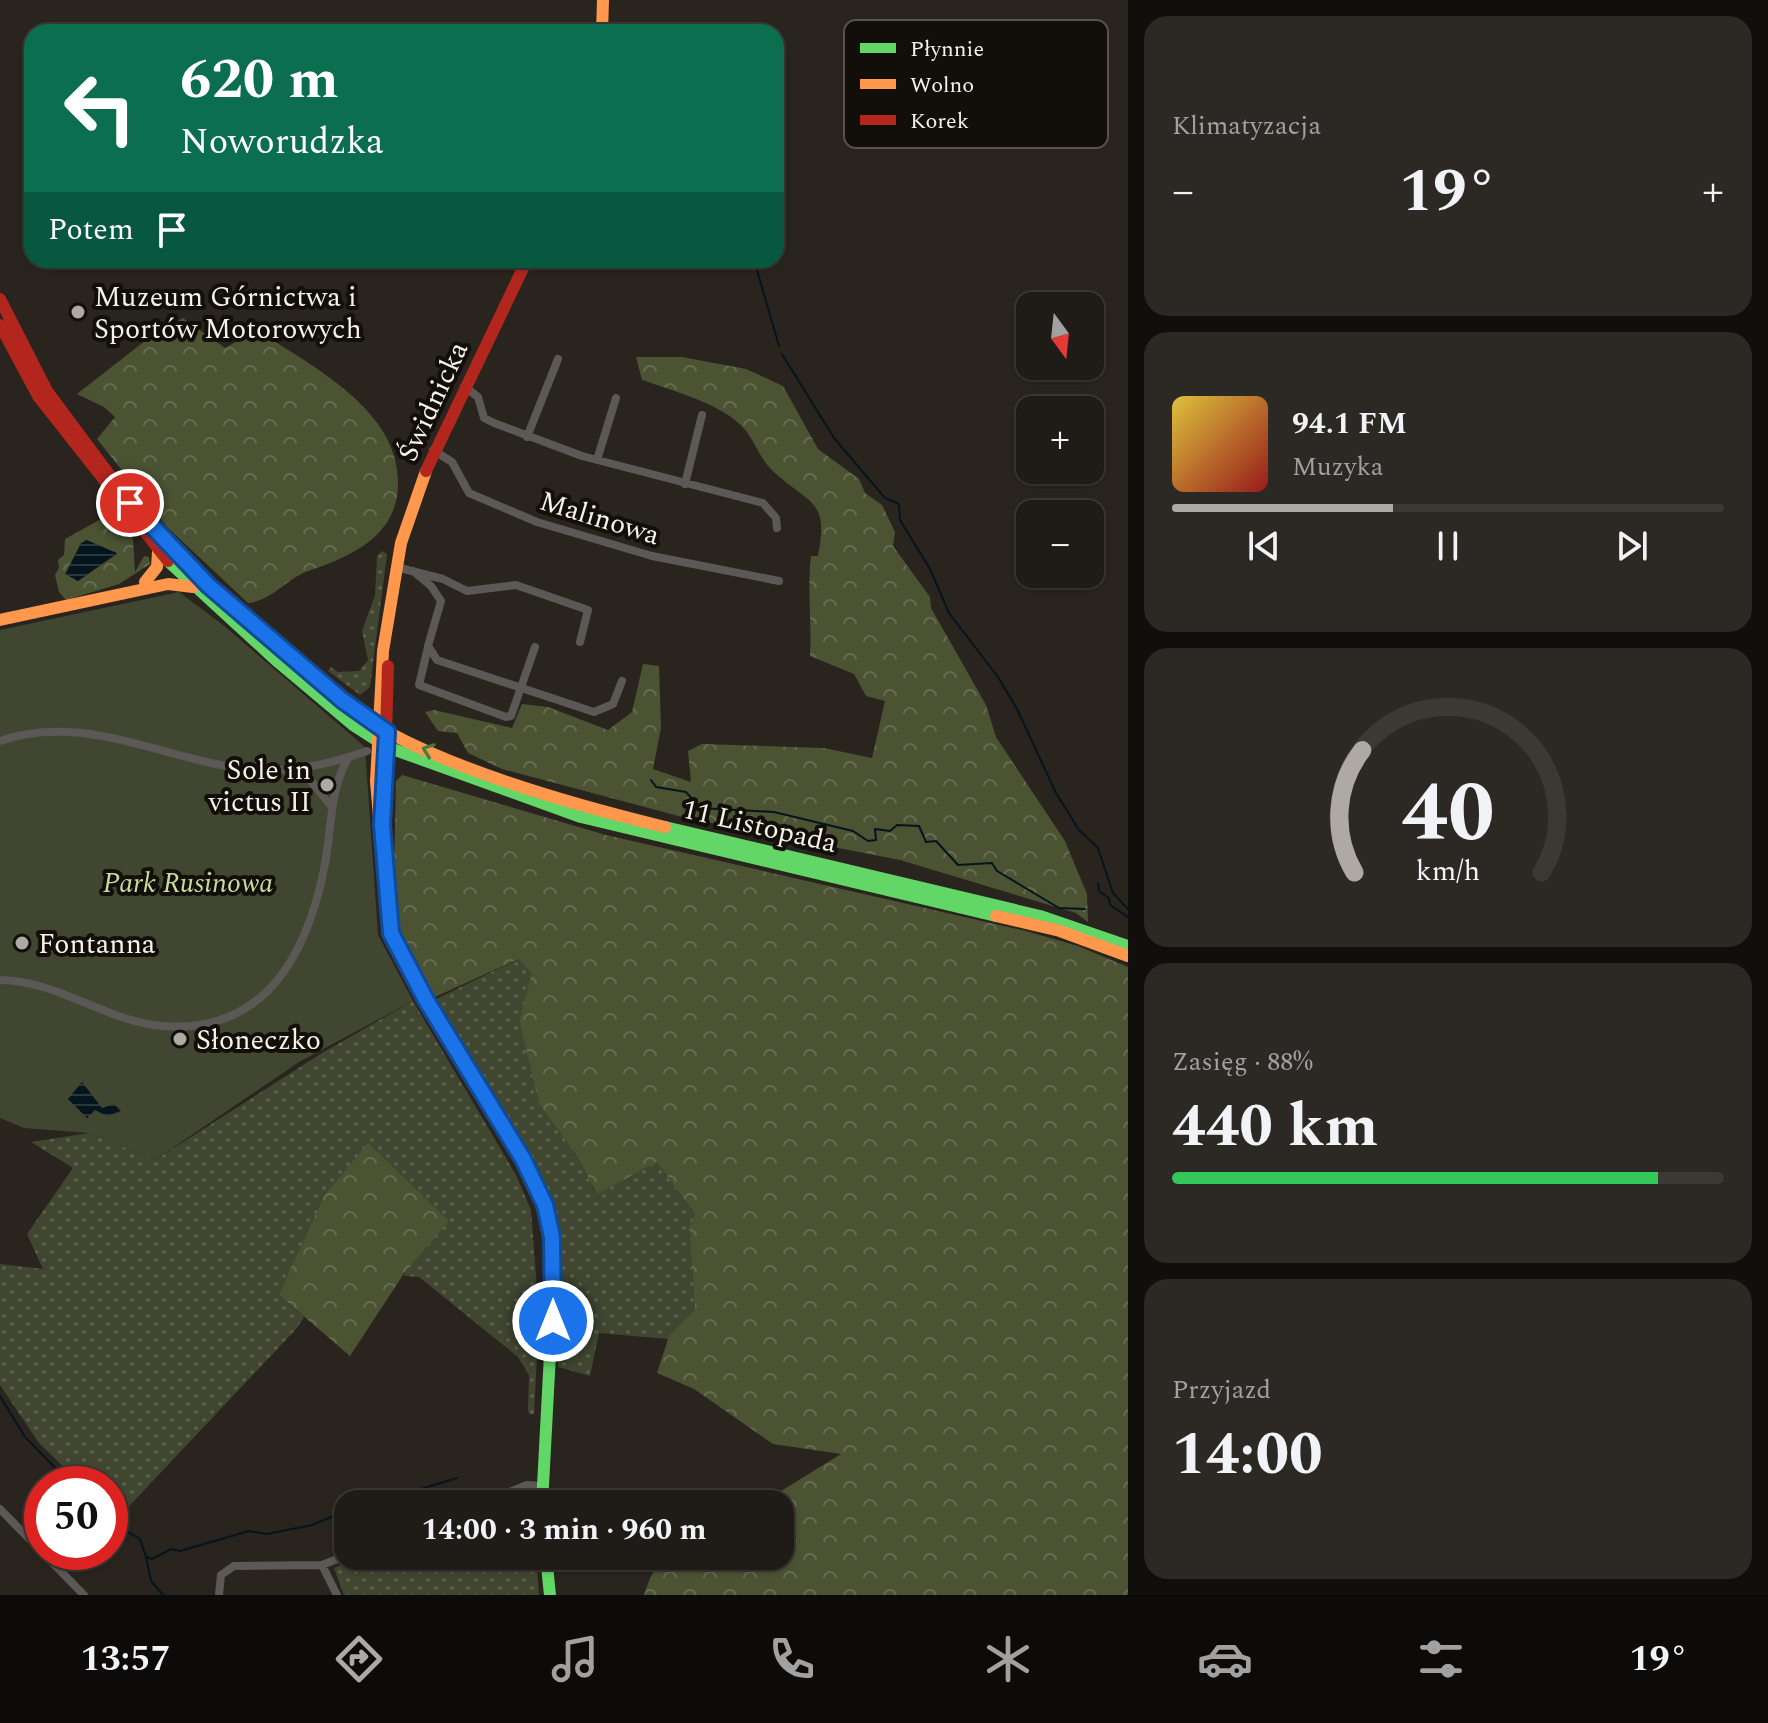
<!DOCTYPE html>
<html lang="pl">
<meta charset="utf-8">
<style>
:root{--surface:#1f1b16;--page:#2c2823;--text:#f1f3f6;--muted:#a1a1a1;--line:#3c3935;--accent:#afa9a3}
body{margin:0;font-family:Spectral,serif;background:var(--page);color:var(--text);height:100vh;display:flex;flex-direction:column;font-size:30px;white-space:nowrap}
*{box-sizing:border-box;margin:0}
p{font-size:26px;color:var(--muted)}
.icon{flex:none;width:44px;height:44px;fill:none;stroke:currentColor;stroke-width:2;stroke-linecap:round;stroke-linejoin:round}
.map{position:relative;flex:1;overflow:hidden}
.side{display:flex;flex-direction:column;gap:16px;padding:16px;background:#110f0c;width:640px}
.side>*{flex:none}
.top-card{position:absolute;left:24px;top:24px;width:760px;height:244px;border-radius:24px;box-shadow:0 2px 6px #0004,0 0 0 2px var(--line);background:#0b6e4f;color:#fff;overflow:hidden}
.needle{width:52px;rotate:165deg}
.controls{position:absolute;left:1016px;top:292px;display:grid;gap:16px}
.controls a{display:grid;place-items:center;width:88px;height:88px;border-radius:16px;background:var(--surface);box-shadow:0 2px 6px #0004,0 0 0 2px var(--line);font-size:40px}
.speed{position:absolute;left:24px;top:1466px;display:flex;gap:16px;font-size:40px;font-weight:700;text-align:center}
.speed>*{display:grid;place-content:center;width:104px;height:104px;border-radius:50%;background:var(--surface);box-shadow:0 2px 6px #0004,0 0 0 2px var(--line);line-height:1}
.speed .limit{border:12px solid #d22;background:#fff;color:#111}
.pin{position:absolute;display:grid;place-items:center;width:68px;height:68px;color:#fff;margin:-34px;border:4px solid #fff;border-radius:50%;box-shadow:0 2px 8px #0007}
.me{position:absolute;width:88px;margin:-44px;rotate:0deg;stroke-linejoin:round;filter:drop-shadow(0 0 6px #0008)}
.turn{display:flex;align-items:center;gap:28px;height:168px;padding:0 24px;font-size:36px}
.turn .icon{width:104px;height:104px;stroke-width:2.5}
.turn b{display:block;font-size:56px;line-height:68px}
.then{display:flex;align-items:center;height:76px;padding:0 24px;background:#0003;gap:16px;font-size:30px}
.big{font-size:60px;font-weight:700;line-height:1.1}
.side .tile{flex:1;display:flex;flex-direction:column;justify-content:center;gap:12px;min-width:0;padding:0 28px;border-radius:24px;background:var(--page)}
.side .dial{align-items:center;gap:0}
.dial svg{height:208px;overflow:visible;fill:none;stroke:var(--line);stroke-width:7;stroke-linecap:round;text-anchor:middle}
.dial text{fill:var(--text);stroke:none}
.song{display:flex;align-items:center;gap:24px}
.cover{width:96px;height:96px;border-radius:12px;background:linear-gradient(135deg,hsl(50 70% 55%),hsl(0 70% 35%))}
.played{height:8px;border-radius:4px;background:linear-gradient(90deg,var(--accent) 40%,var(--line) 40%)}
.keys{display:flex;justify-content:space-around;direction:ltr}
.heat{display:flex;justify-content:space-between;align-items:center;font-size:44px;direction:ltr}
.charge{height:12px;border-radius:6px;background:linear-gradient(90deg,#34c759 88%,var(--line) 0)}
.trip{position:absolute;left:334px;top:1490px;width:460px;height:80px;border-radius:24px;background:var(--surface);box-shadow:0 2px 6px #0004,0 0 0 2px var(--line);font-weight:700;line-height:80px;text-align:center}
.tabs{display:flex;height:128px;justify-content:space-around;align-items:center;background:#0c0b09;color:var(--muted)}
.tabs .icon{width:56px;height:56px}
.tabs .selected{color:var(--accent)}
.tabs b{font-size:36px;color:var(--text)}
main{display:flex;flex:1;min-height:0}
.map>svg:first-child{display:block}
.grass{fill:url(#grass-dots)}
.forest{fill:url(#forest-crowns);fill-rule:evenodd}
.park{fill:#414631}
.water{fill:url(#water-rules)}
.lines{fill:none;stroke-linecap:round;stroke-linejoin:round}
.stream{stroke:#05151d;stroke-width:2}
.street{stroke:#5b5856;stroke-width:8}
.fast{stroke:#63d668;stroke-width:12}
.slow{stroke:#ff974d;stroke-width:12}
.jam{stroke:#b3261e;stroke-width:12}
.oneway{stroke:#3f7c3e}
.route-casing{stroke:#114b97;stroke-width:20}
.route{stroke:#1a73e8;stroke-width:14}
.poi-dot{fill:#afa9a3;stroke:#120e0a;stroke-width:3}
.labels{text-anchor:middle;stroke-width:8;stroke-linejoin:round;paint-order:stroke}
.poi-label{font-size:28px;fill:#f7f1ea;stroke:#120e0a;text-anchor:start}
.street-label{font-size:28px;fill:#f7f1ea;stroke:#120e0a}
.park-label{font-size:28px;font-style:italic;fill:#cadc9c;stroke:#120e0a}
.key{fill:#120e0a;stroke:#57524d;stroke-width:2}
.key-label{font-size:22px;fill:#f7f1ea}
</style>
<main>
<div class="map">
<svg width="1128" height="1595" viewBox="0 0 1128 1595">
<defs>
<pattern id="grass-dots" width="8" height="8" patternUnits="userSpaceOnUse" patternTransform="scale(2)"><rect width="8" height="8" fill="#414631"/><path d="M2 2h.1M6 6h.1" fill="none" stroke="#5d614f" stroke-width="1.8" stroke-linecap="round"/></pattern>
<pattern id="forest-crowns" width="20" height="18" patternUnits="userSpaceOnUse" patternTransform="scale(2)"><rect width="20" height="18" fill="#4b5333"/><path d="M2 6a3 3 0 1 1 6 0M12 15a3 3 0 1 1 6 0" fill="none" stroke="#666c51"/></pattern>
<pattern id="water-rules" width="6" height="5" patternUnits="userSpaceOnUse" patternTransform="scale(2)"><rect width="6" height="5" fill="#05151d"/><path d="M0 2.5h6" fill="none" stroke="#2a383e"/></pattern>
</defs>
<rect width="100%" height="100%" fill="#29241e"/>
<path class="grass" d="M382,551l5,3 -17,133 -10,8 -32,-24 3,-4 7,5 21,-1 9,-11 -6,-29 13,-36 2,-39z
M518,959l15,14 -14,48 20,83 37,51 20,38 61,-31 38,52 -6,14 6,81 -27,30 -69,-6 -9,43 -32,-9 2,-111 -11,-58 -12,-27 -103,-171z
M413,1001l103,174 15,35 8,106 -5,98h-5l-1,-4 1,-35 -11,-18 -99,-80 -15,-1 1,-4 -126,23 25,22 -7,11 -180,191 -7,-7v-28h-29l-42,-41 -39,-58v-121l43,5 -16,-35 46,-66 -42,-26 58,-9 66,27 167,-107z
M364,1556h172l3,39h-195l-10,-27z"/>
<path class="forest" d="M183,318l42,30 32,-18c57,38 152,84 140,166 -7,43 -48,61 -86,74 -25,8 -37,30 -63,33l-81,-76 -70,-88 18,-22 -11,-10 -27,-13 73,-57z
M636,357h46l64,12 37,17 35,63 41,30 6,14 17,12 13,27 -2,14 37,51 1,11 55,97 10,32 69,104 22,53 1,28 -12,-9 -176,-53 -214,-42 -184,-49 -34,-16 -11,-20 -19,-2 -13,-19 9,-2 78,18 10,-24 26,3 60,23 24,-18 11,-48 16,2 2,62 -8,41 38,13 -3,-31 14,-7 122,4 48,10 13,-57 -19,-5 -12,-22 -44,-18c2,-34 -3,-67 1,-100h7c11,-56 -7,-51 -43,-83 -14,-12 -18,-27 -28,-41 -20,-27 -74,-41 -105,-52z
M112,513l21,26 2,33 9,-16 5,1 1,7 -31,20 -53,16 -7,-8 -4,-17 4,-7 -1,-8 6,-5 1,-16zM87,540l30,14 -39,27 -13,-7 16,-31z
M402,775l204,60 420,96 52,15 50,21v628h-484l6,-17 14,-22h116v-52h-20l81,-50 -68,-10 -79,-55 -37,-16 12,-37 26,-27 -6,-82 6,-13 -38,-52 -60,32 -21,-39 -37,-51 -20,-83 13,-48 -14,-14 -83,38 -32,-50 -10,-32 3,-134z
M368,1143l81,78 -44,51 -55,84 -71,-61 45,-99z"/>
<path class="park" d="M179,592l44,33 142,122 13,188 35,66 -114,61 -144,98 -66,-27 -65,-5 -24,-10v-488z"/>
<path class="water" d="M86,540l31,13 -39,28 -12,-7 15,-30z
M82,1082l20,26 12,-4 7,7 -14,5 -12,-6 -8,8 -19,-19z"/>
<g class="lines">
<path class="stream" d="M754,260l25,86
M782,354l52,84 51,60 14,6 1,16 30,49 19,44 49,64 19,32 39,84 23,37 19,18 15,45 15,16
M651,780l5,7 30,5 14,16 74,4 79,19 15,10 8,-1 -1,-11 15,2 7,-6 22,1 7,16 10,-1 22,24 34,-2 5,8 62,37 26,1
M1098,883l1,8 10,7 1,7 18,12
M0,1396l25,41 46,47
M371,1504l86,-26
M110,1521l30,18 6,18 6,2 19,-10 9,2 69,-20 18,3 45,-9 36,-15
M146,1557l5,24 12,14"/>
<path class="street" d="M464,386l14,11 6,21 10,5 88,33 181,47 13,15 1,10
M527,437l31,-78
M433,450l19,12 17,31 68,29 115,34 127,25
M597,460l19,-62
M685,484l17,-69
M396,567l47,12 24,12 49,-6 72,25 -8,32
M413,571l18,15 10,15 -13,45 9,14 157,52 19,-8 9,-23
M428,647l-9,38 87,32 5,-1 24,-69
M0,741c87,-31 172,24 259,29 37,2 74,-7 108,-19
M294,770l17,11 21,26
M0,980c60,1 107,42 163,46 103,8 145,-73 162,-162 7,-37 4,-72 23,-106
M480,1504l47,-19 14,1
M0,1509l84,86
M322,1565l15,30
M219,1595l2,-20 13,-9 88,-1 26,-10"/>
<path class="fast" d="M168,561l110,101 75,63 34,22 194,70 415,99
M665,827l375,89 88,30
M429,1003l94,156 22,46 7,32 1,61 -11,206
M546,1556l4,39"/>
<path class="slow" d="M602,32l1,-32
M426,471l-25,72 -18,108 -7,130 10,121 10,46 33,55
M145,582l12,-15 1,-15
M236,609c48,41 96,94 152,123 77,42 191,74 277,95
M0,620l168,-36 25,3
M996,916l64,15 68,25"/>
<path class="jam" d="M0,299l47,92 96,129 93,89
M0,325l38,71 130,165
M426,471l101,-211
M384,803l4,-137"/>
</g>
<defs><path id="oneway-chevron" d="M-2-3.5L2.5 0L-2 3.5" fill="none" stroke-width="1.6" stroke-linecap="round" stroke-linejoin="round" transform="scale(2)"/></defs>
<use class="oneway" href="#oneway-chevron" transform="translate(428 750) rotate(-160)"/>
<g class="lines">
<g class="route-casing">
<path id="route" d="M130,503l79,83 133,114 45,32 -5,93 9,108 35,67 97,159 22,46 7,32 1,84"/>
</g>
<use href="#route" class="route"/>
</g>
<g class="poi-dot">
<circle cx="78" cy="312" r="8"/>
<circle cx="327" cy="785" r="8"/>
<circle cx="22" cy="943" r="8"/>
<circle cx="180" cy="1039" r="8"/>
</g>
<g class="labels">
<g class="poi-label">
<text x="94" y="306">Muzeum Górnictwa i<tspan x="94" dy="32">Sportów Motorowych</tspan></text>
<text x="311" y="779" text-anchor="end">Sole in<tspan x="311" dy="32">victus II</tspan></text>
<text x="38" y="953">Fontanna</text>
<text x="196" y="1049">Słoneczko</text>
</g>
<g class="street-label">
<text transform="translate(432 401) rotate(-65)" y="10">Świdnicka</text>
<text transform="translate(600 517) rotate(17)" y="10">Malinowa</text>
<text transform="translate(760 825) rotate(13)" y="10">11 Listopada</text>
</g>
<g class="park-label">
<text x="188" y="892">Park Rusinowa</text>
</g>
</g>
<rect x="844" y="20" width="264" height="128" rx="12" class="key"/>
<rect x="860" y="43" width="36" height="10" fill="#63d668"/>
<rect x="860" y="79" width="36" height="10" fill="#ff974d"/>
<rect x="860" y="115" width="36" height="10" fill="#b3261e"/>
<g class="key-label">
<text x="910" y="56">Płynnie</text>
<text x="910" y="92">Wolno</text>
<text x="910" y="128">Korek</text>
</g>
</svg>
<div class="controls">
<a><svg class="needle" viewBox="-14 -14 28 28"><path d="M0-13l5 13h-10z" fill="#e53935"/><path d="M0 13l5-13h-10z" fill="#a1a1a1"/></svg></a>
<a>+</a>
<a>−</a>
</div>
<div class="speed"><div class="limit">50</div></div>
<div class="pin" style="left:130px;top:503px;background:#d93025"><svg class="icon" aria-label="arrive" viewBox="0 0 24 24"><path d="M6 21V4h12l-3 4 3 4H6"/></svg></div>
<svg class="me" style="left:553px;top:1321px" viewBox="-20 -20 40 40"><circle r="17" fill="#1a73e8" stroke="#fff" stroke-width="3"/><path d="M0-11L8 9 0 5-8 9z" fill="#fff"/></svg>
<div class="trip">14:00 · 3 min · 960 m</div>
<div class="top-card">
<div class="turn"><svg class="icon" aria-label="left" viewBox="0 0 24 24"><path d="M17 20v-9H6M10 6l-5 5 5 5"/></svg><div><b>620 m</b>Noworudzka</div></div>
<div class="then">Potem<svg class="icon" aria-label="arrive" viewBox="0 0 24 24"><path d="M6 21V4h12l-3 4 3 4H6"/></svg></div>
</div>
</div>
<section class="side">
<div class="tile"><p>Klimatyzacja</p>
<div class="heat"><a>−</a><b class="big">19°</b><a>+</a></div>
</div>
<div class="tile">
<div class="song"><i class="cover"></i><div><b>94.1 FM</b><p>Muzyka</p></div></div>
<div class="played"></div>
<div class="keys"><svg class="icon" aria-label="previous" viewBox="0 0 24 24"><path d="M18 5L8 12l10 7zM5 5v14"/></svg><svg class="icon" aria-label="pause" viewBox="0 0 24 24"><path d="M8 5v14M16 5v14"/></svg><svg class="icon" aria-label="next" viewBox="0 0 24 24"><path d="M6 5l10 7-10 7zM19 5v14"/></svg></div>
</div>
<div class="tile dial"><svg viewBox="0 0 100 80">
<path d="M14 69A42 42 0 1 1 86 69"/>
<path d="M14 69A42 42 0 0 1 17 22" stroke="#afa9a3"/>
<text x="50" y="56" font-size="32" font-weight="700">40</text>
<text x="50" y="72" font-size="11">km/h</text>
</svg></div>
<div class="tile"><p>Zasięg · 88%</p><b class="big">440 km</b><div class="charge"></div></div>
<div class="tile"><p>Przyjazd</p><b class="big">14:00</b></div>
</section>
</main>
<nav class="tabs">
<b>13:57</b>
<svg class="icon selected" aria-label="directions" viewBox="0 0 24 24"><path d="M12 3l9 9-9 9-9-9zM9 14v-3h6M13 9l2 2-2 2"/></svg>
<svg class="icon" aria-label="music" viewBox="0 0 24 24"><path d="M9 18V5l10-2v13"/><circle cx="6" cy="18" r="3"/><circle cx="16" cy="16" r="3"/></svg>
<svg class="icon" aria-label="phone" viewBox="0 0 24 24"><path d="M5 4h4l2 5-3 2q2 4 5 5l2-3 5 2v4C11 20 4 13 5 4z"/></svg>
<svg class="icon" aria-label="climate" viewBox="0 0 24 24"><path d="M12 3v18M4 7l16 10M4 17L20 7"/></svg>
<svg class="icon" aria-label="car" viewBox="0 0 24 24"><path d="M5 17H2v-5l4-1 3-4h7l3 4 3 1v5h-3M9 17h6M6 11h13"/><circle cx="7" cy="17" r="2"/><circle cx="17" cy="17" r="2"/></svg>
<svg class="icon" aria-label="filters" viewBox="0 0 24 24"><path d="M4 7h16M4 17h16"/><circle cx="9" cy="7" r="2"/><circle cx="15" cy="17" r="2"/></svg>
<b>19°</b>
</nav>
